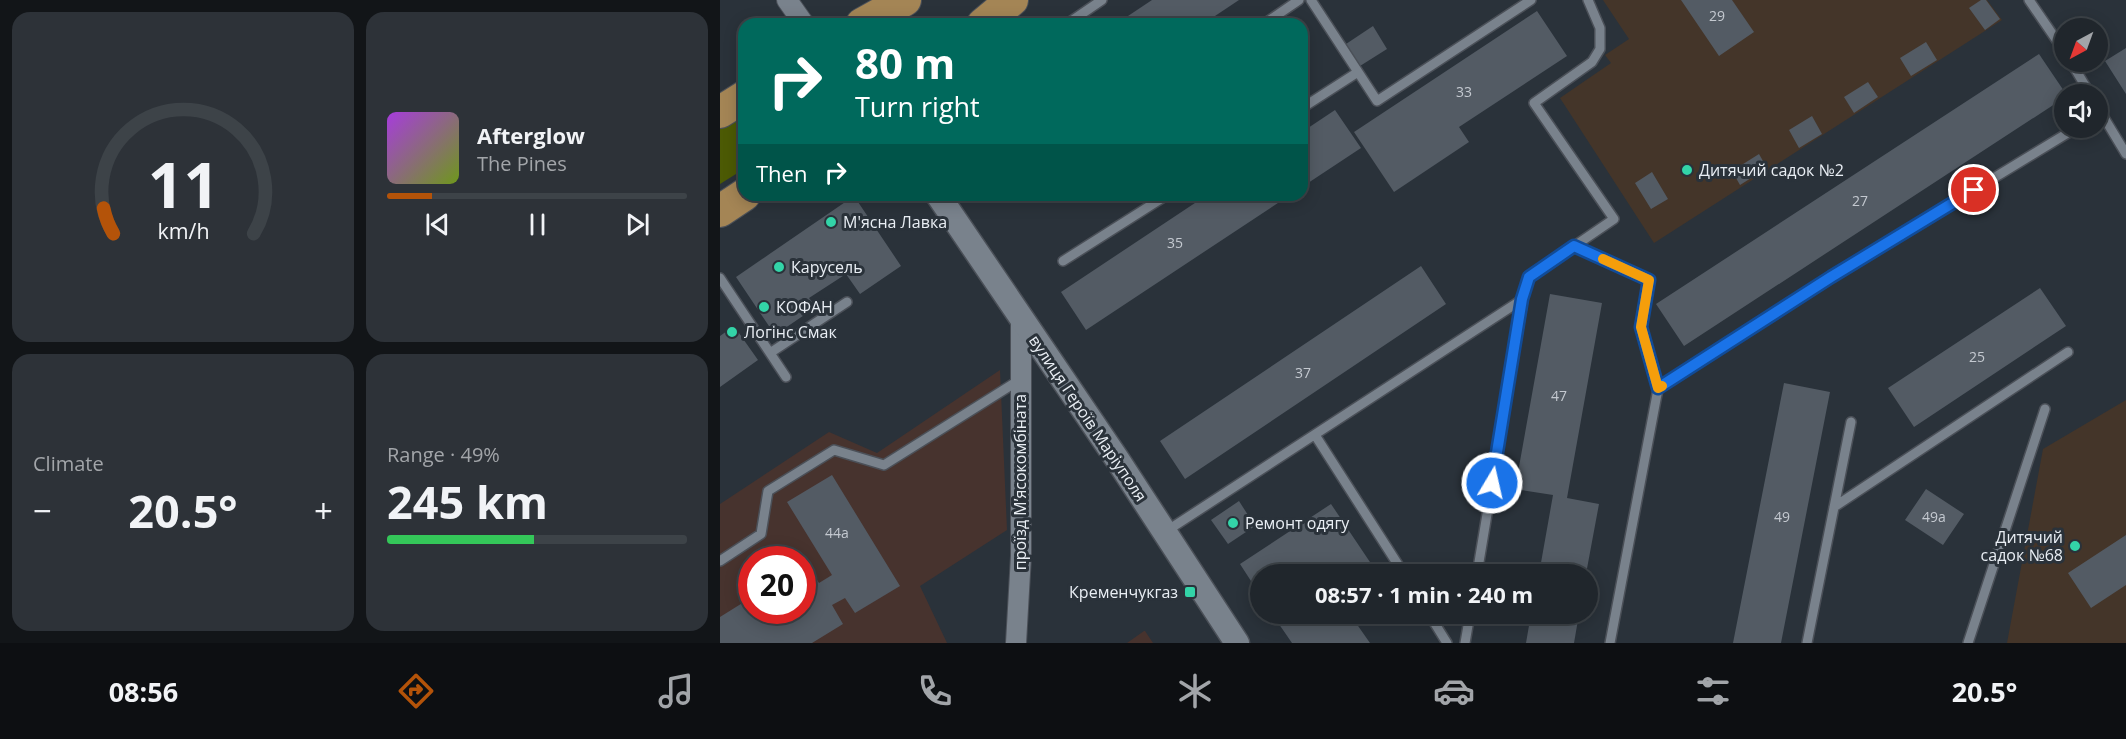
<!DOCTYPE html>
<meta charset="utf-8">
<style>
:root{--surface:#20262c;--page:#2d3238;--text:#f1f3f6;--muted:#a2a5a9;--line:#3d4348;--accent:#b45309}
body{margin:0;font-family:"Open Sans",sans-serif;background:var(--page);color:var(--text);height:100vh;display:flex;flex-direction:column;font-size:22px;white-space:nowrap}
*{box-sizing:border-box;margin:0}
p{font-size:20px;color:var(--muted)}
.icon{flex:none;width:33px;height:33px;fill:none;stroke:currentColor;stroke-width:2;stroke-linecap:round;stroke-linejoin:round}
.map{position:relative;flex:1;overflow:hidden}
.side{display:flex;flex-direction:column;gap:12px;padding:12px;background:#121518;width:720px}
.side>*{flex:none}
.banner{position:absolute;left:18px;top:18px;width:570px;height:183px;border-radius:18px;box-shadow:0 3px 15px #0003,0 0 0 2px var(--line);background:#00695c;color:#fff;overflow:hidden}
.needle{width:39px;rotate:221deg}
.buttons{position:absolute;left:1334px;top:18px;display:grid;gap:12px}
.buttons a{display:grid;place-items:center;width:54px;height:54px;border-radius:50%;background:var(--surface);box-shadow:0 3px 15px #0003,0 0 0 2px var(--line);font-size:30px}
.speed{position:absolute;left:18px;top:546px;display:flex;gap:12px;font-size:30px;font-weight:700;text-align:center}
.speed>*{display:grid;place-content:center;width:78px;height:78px;border-radius:50%;background:var(--surface);box-shadow:0 3px 15px #0003,0 0 0 2px var(--line);line-height:1}
.speed .limit{border:9px solid #d22;background:#fff;color:#111}
.pin{position:absolute;display:grid;place-items:center;width:51px;height:51px;color:#fff;margin:-26px;border:3px solid #fff;border-radius:50%;box-shadow:0 2px 6px #0007}
.me{position:absolute;width:66px;margin:-33px;rotate:9deg;stroke-linejoin:round;filter:drop-shadow(0 0 4px #0008)}
.turn{display:flex;align-items:center;gap:21px;height:126px;padding:0 18px;font-size:27px}
.turn .icon{width:78px;height:78px;stroke-width:2.5}
.turn b{display:block;font-size:42px;line-height:51px}
.then{display:flex;align-items:center;height:57px;padding:0 18px;background:#0003;gap:12px;font-size:22px}
.big{font-size:45px;font-weight:700;line-height:1.1}
.side .widget{flex:1;display:flex;flex-direction:column;justify-content:center;gap:9px;min-width:0;padding:0 21px;border-radius:18px;background:var(--page)}
.side .dial{align-items:center;gap:0}
.dial svg{height:156px;overflow:visible;fill:none;stroke:var(--line);stroke-width:7;stroke-linecap:round;text-anchor:middle}
.dial text{fill:var(--text);stroke:none}
.song{display:flex;align-items:center;gap:18px}
.cover{width:72px;height:72px;border-radius:9px;background:linear-gradient(135deg,hsl(280 70% 55%),hsl(80 70% 35%))}
.played{height:6px;border-radius:3px;background:linear-gradient(90deg,var(--accent) 15%,var(--line) 15%)}
.keys{display:flex;justify-content:space-around;direction:ltr}
.heat{display:flex;justify-content:space-between;align-items:center;font-size:33px;direction:ltr}
.charge{height:9px;border-radius:4px;background:linear-gradient(90deg,#34c759 49%,var(--line) 0)}
.side .tiles{flex:1;display:grid;gap:12px;grid-template-columns:repeat(2,1fr)}
.trip{position:absolute;left:530px;top:564px;width:348px;height:60px;border-radius:30px;background:var(--surface);box-shadow:0 3px 15px #0003,0 0 0 2px var(--line);font-weight:700;line-height:60px;text-align:center}
.menu{display:flex;height:96px;justify-content:space-around;align-items:center;background:#0d0f12;color:var(--muted)}
.menu .icon{width:42px;height:42px}
.menu .on{color:var(--accent)}
.menu b{font-size:27px;color:var(--text)}
main{display:flex;flex:1;min-height:0}
.map>svg:first-child{display:block}
.industrial{fill:#47332e;fill-rule:evenodd}
.education{fill:#443529}
.green{fill:#4c5a04}
.building{fill:#535b64}
.lines{fill:none;stroke-linecap:round;stroke-linejoin:round}
.service-casing{stroke:#4b5058;stroke-width:12}
.minor-casing{stroke:#4b5058;stroke-width:22}
.tertiary-casing{stroke:#4b5058;stroke-width:27}
.trunk-casing{stroke:#4b5058;stroke-width:34}
.service{stroke:#79828c;stroke-width:9}
.minor{stroke:#79828c;stroke-width:20}
.tertiary{stroke:#79828c;stroke-width:24}
.trunk{stroke:#a48555;stroke-width:32}
.route-casing{stroke:#114b97;stroke-width:15}
.route{stroke:#1a73e8;stroke-width:10}
.slow{stroke:#f59e0b;stroke-width:10}
.poi-dot{fill:#33d4a8;stroke:#2a323a;stroke-width:2}
.labels{text-anchor:middle;stroke-width:6;stroke-linejoin:round;paint-order:stroke}
.number-label{font-size:14px;fill:#c4c9d0}
.poi-label{font-size:16px;fill:#e9eef4;stroke:#2a323a;text-anchor:start}
.street-label{font-size:16px;fill:#e9eef4;stroke:#2a323a}
</style>
<main>
<section class="side">
<div class="tiles">
<div class="widget dial"><svg viewBox="0 0 100 80">
<path d="M14 69A42 42 0 1 1 86 69"/>
<path d="M14 69A42 42 0 0 1 9 56" stroke="#b45309"/>
<text x="50" y="56" font-size="32" font-weight="700">11</text>
<text x="50" y="72" font-size="11">km/h</text>
</svg></div>
<div class="widget">
<div class="song"><i class="cover"></i><div><b>Afterglow</b><p>The Pines</p></div></div>
<div class="played"></div>
<div class="keys"><svg class="icon" aria-label="previous" viewBox="0 0 24 24"><path d="M18 5L8 12l10 7zM5 5v14"/></svg><svg class="icon" aria-label="pause" viewBox="0 0 24 24"><path d="M8 5v14M16 5v14"/></svg><svg class="icon" aria-label="next" viewBox="0 0 24 24"><path d="M6 5l10 7-10 7zM19 5v14"/></svg></div>
</div>
<div class="widget"><p>Climate</p>
<div class="heat"><a>−</a><b class="big">20.5°</b><a>+</a></div>
</div>
<div class="widget"><p>Range · 49%</p><b class="big">245 km</b><div class="charge"></div></div>
</div>
</section>
<div class="map">
<svg width="1406" height="643" viewBox="0 0 1406 643">
<rect width="100%" height="100%" fill="#2a323a"/>
<path class="industrial" d="M280,370l7,160 -87,56 27,57h-227v-139l109,-72 48,21zM32,560h50v50h-50z
M425,631l8,12h-26l17,-12z"/>
<path class="education" d="M883,0h384l15,20 -348,223 -94,-145 51,-35 -6,-8 24,-16z
M1406,400v243h-119l36,-194z"/>
<path class="green" d="M24,113v56l-24,15v-55z"/>
<path class="building" d="M432,0h87l-36,24h-87z
M961,0h51l22,32 -35,24z
M1261,0h5l14,19 -15,11 -16,-22z
M817,11l30,45 -108,71 10,15 -75,50 -40,-60z
M653,26l14,23 -27,17 -14,-22z
M1206,42l11,18 -26,16 -11,-18z
M1406,48v46l-21,-33z
M1319,54l27,40h-2v4l-380,248 -28,-42z
M1148,82l10,15 -24,16 -10,-16z
M615,110l26,38 -59,39v-55z
M1092,116l10,18 -23,14 -10,-18z
M1039,154l8,14 -27,17 -8,-14z
M932,172l16,27 -17,10 -16,-26z
M487,195h83l-204,135 -25,-38z
M134,196l47,70 -41,28 -14,-20 -37,24 7,9 -41,28 -39,-58z
M701,266l25,38 -261,175 -25,-38z
M1320,288l26,38 -152,101 -26,-39z
M830,294l52,9 -35,195 32,6 -13,70h-47l14,-79 -38,-6z
M14,326l24,34 -38,27v-51z
M1064,383l46,9 -49,251h-48z
M112,475l68,111 -45,27 -10,-15 -13,7 11,19 -31,19h-92v-26l32,-20v13h50v-44l5,-2 12,19 13,-8 -45,-73z
M1206,489l38,25 -21,31 -38,-25z
M519,501l16,25 -27,18 -17,-24z
M611,504l47,70h-118v21l-20,-31z
M1406,535v50l-35,23 -23,-35z
M552,614h98l-14,9 14,20h-78z
M811,614h48l-5,29h-48z"/>
<g class="lines">
<g class="service-casing">
<path id="service" d="M591,0l66,101 154,-101
M1309,0l35,51
M347,24l35,-24
M544,24l35,-24
M1351,62l19,32
M1377,106l29,48
M582,108l56,-36
M854,246l75,34 -8,47 17,62 -48,254
M343,261l104,-66
M0,278l66,99
M50,353l77,-51
M938,389l173,-112 245,-149
M595,435l89,139
M1114,507l234,-155
M445,532l358,-233
M0,561l41,-27 7,-43 66,-41 50,15 137,-86
M757,574l46,-275 6,-22 85,-58 -80,-116 58,-41 8,-13v-21l-12,-28
M709,614l18,29
M745,643l5,-29
M1087,643l44,-221
M1248,643l77,-234"/>
</g>
<g class="minor-casing">
<path id="minor" d="M67,0l17,24
M296,643l5,-87v-235"/>
</g>
<g class="tertiary-casing">
<path id="tertiary" d="M218,195l179,264 120,184"/>
</g>
<g class="trunk-casing">
<path id="trunk" d="M142,24l43,-24
M263,24l29,-24
M0,112l24,-15
M0,211l24,-16"/>
</g>
<use href="#service" class="service"/>
<use href="#minor" class="minor"/>
<use href="#tertiary" class="tertiary"/>
<use href="#trunk" class="trunk"/>
</g>
<g class="lines">
<g class="route-casing">
<path id="route" d="M772,483l30,-184 7,-22 45,-31 75,34 -8,47 17,61 173,-111 143,-87"/>
</g>
<use href="#route" class="route"/>
<path class="slow" d="M883,259l46,21 -8,47 17,61 4,-2"/>
</g>
<g class="poi-dot">
<circle cx="967" cy="170" r="6"/>
<circle cx="111" cy="222" r="6"/>
<circle cx="59" cy="267" r="6"/>
<circle cx="44" cy="307" r="6"/>
<circle cx="12" cy="332" r="6"/>
<circle cx="513" cy="523" r="6"/>
<circle cx="1355" cy="546" r="6"/>
<rect x="464" y="586" width="12" height="12" rx="3"/>
</g>
<g class="labels">
<g class="number-label">
<text x="997" y="21">29</text>
<text x="744" y="97">33</text>
<text x="1140" y="206">27</text>
<text x="455" y="248">35</text>
<text x="1257" y="362">25</text>
<text x="583" y="378">37</text>
<text x="839" y="401">47</text>
<text x="1062" y="522">49</text>
<text x="1214" y="522">49а</text>
<text x="117" y="538">44а</text>
</g>
<g class="poi-label">
<text x="979" y="176">Дитячий садок №2</text>
<text x="123" y="228">М'ясна Лавка</text>
<text x="71" y="273">Карусель</text>
<text x="56" y="313">КОФАН</text>
<text x="24" y="338">Логінс Смак</text>
<text x="525" y="529">Ремонт одягу</text>
<text x="1343" y="543" text-anchor="end">Дитячий<tspan x="1343" dy="18">садок №68</tspan></text>
<text x="458" y="598" text-anchor="end">Кременчукгаз</text>
</g>
<g class="street-label">
<text transform="translate(368 418) rotate(56)" y="6">вулиця Героїв Маріуполя</text>
<text transform="translate(300 482) rotate(-90)" y="6">проїзд Мʼясокомбіната</text>
</g>
</g>
</svg>
<div class="buttons">
<a><svg class="needle" viewBox="-14 -14 28 28"><path d="M0-13l5 13h-10z" fill="#e53935"/><path d="M0 13l5-13h-10z" fill="#a2a5a9"/></svg></a>
<a><svg class="icon" aria-label="sound" viewBox="0 0 24 24"><path d="M4 9h4l5-4v14l-5-4H4zM17 9q2 3 0 6"/></svg></a>
</div>
<div class="speed"><div class="limit">20</div></div>
<div class="pin" style="left:1254px;top:190px;background:#d93025"><svg class="icon" aria-label="arrive" viewBox="0 0 24 24"><path d="M6 21V4h12l-3 4 3 4H6"/></svg></div>
<svg class="me" style="left:772px;top:483px" viewBox="-20 -20 40 40"><circle r="17" fill="#1a73e8" stroke="#fff" stroke-width="3"/><path d="M0-11L8 9 0 5-8 9z" fill="#fff"/></svg>
<div class="trip">08:57 · 1 min · 240 m</div>
<div class="banner">
<div class="turn"><svg class="icon" aria-label="right" viewBox="0 0 24 24"><path d="M7 20v-9h11M14 6l5 5-5 5"/></svg><div><b>80 m</b>Turn right</div></div>
<div class="then">Then<svg class="icon" aria-label="right" viewBox="0 0 24 24"><path d="M7 20v-9h11M14 6l5 5-5 5"/></svg></div>
</div>
</div>
</main>
<nav class="menu">
<b>08:56</b>
<svg class="icon on" aria-label="directions" viewBox="0 0 24 24"><path d="M12 3l9 9-9 9-9-9zM9 14v-3h6M13 9l2 2-2 2"/></svg>
<svg class="icon" aria-label="music" viewBox="0 0 24 24"><path d="M9 18V5l10-2v13"/><circle cx="6" cy="18" r="3"/><circle cx="16" cy="16" r="3"/></svg>
<svg class="icon" aria-label="phone" viewBox="0 0 24 24"><path d="M5 4h4l2 5-3 2q2 4 5 5l2-3 5 2v4C11 20 4 13 5 4z"/></svg>
<svg class="icon" aria-label="climate" viewBox="0 0 24 24"><path d="M12 3v18M4 7l16 10M4 17L20 7"/></svg>
<svg class="icon" aria-label="car" viewBox="0 0 24 24"><path d="M5 17H2v-5l4-1 3-4h7l3 4 3 1v5h-3M9 17h6M6 11h13"/><circle cx="7" cy="17" r="2"/><circle cx="17" cy="17" r="2"/></svg>
<svg class="icon" aria-label="filters" viewBox="0 0 24 24"><path d="M4 7h16M4 17h16"/><circle cx="9" cy="7" r="2"/><circle cx="15" cy="17" r="2"/></svg>
<b>20.5°</b>
</nav>
